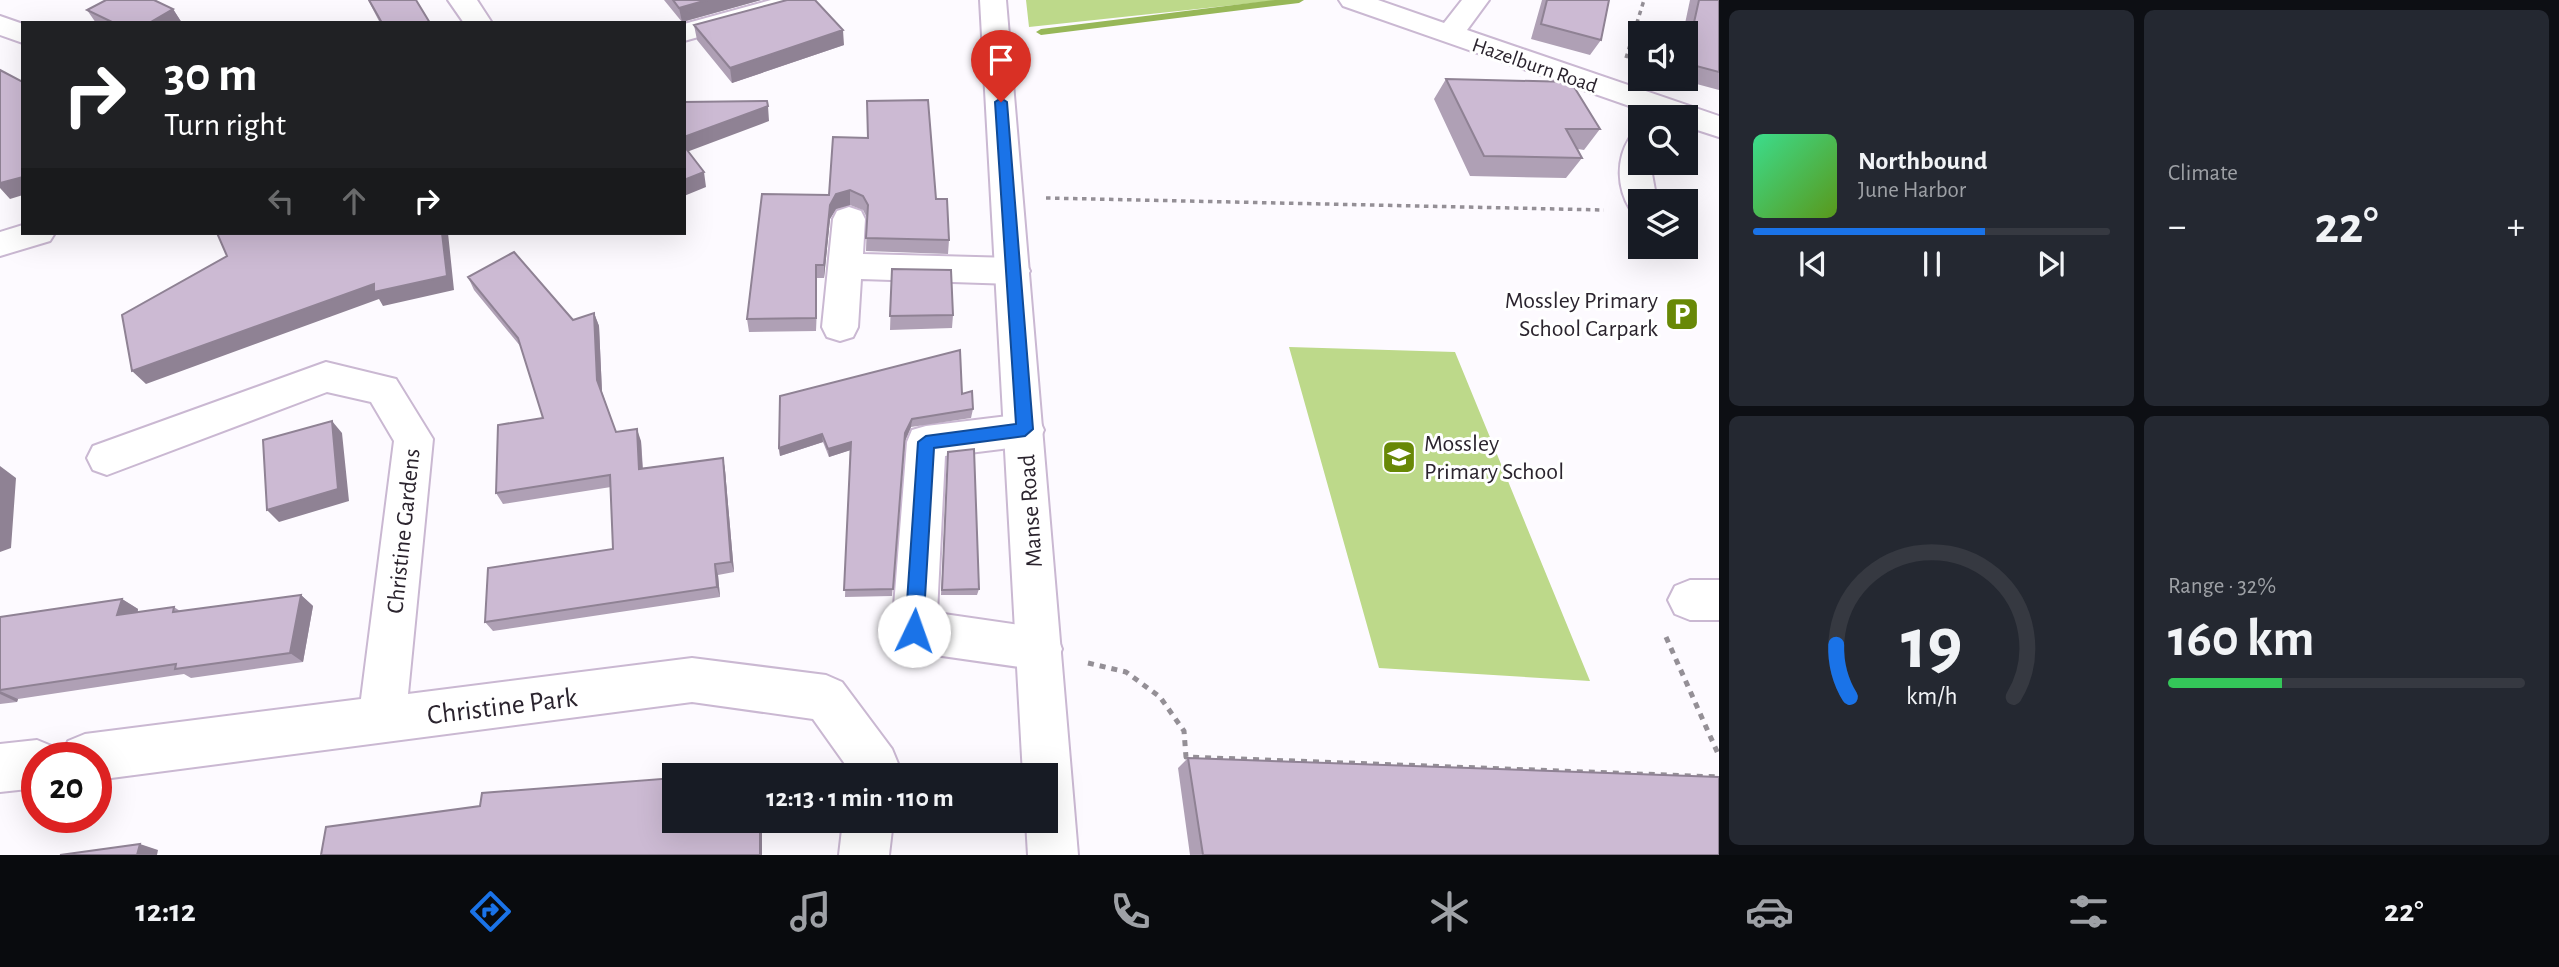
<!DOCTYPE html>
<meta charset="utf-8">
<style>
:root{--surface:#171b24;--page:#242831;--text:#f1f3f6;--muted:#9ea1a6;--line:#363941;--accent:#1a73e8}
body{margin:0;font-family:"Alegreya Sans",sans-serif;background:var(--page);color:var(--text);height:100vh;display:flex;flex-direction:column;font-size:26px;white-space:nowrap}
*{box-sizing:border-box;margin:0}
p{font-size:23px;color:var(--muted)}
.icon{flex:none;width:38px;height:38px;fill:none;stroke:currentColor;stroke-width:2;stroke-linecap:round;stroke-linejoin:round}
.map{position:relative;flex:1;overflow:hidden}
.side{display:flex;flex-direction:column;gap:10px;padding:10px;background:#0d0f14;width:840px}
.side>*{flex:none}
.banner{position:absolute;left:21px;top:21px;width:665px;height:214px;border-radius:0px;box-shadow:0 7px 28px #0002;background:#202124;color:#fff;overflow:hidden}
.controls{position:absolute;left:1628px;top:21px;display:grid;gap:14px}
.controls a{display:grid;place-items:center;width:70px;height:70px;border-radius:0px;background:var(--surface);box-shadow:0 7px 28px #0002;font-size:35px}
.speed{position:absolute;left:21px;top:742px;display:flex;gap:14px;font-size:35px;font-weight:700;text-align:center}
.speed>*{display:grid;place-content:center;width:91px;height:91px;border-radius:50%;background:var(--surface);box-shadow:0 7px 28px #0002;line-height:1}
.speed .limit{border:10px solid #d22;background:#fff;color:#111}
.pin{position:absolute;display:grid;place-items:center;width:60px;height:60px;color:#fff;margin:-72px -30px;border-radius:50% 50% 50% 0;rotate:-45deg;box-shadow:0 0 7px #0007}
.pin .icon{rotate:45deg}
.me{position:absolute;width:77px;margin:-38px;rotate:3deg;stroke-linejoin:round;filter:drop-shadow(0 0 5px #0008)}
.turn{display:flex;align-items:center;gap:24px;height:147px;padding:0 28px;font-size:32px}
.turn .icon{width:91px;height:91px;stroke-width:2.5}
.turn b{display:block;font-size:49px;line-height:60px}
.lanes{display:flex;align-items:center;height:66px;padding:0 28px;background:#0003;justify-content:center;gap:35px;direction:ltr}
.lanes .off{opacity:.35}
.big{font-size:52px;font-weight:700;line-height:1.1}
.side .widget{flex:1;display:flex;flex-direction:column;justify-content:center;gap:10px;min-width:0;padding:0 24px;border-radius:10px;background:var(--page)}
.side .dial{align-items:center;gap:0}
.dial svg{height:182px;overflow:visible;fill:none;stroke:var(--line);stroke-width:7;stroke-linecap:round;text-anchor:middle}
.dial text{fill:var(--text);stroke:none}
.song{display:flex;align-items:center;gap:21px}
.cover{width:84px;height:84px;border-radius:10px;background:linear-gradient(135deg,hsl(150 70% 55%),hsl(90 70% 35%))}
.played{height:7px;border-radius:4px;background:linear-gradient(90deg,var(--accent) 65%,var(--line) 65%)}
.keys{display:flex;justify-content:space-around;direction:ltr}
.heat{display:flex;justify-content:space-between;align-items:center;font-size:38px;direction:ltr}
.charge{height:10px;border-radius:5px;background:linear-gradient(90deg,#34c759 32%,var(--line) 0)}
.side .tiles{flex:1;display:grid;gap:10px;grid-template-columns:repeat(2,1fr)}
.trip{position:absolute;left:662px;top:763px;width:396px;height:70px;border-radius:0px;background:var(--surface);box-shadow:0 7px 28px #0002;font-weight:700;line-height:70px;text-align:center}
.tab-bar{display:flex;height:112px;justify-content:space-around;align-items:center;background:#090b0e;color:var(--muted)}
.tab-bar .icon{width:49px;height:49px}
.tab-bar .active{color:var(--accent)}
.tab-bar b{font-size:32px;color:var(--text)}
main{display:flex;flex:1;min-height:0}
.map>svg:first-child{display:block}
.green{fill:#bdd98a}
.lines{fill:none;stroke-linecap:round;stroke-linejoin:round}
.stream{fill:#97b758;fill-rule:evenodd}
.minor-casing{stroke:#cab8d2;stroke-width:4}
.major-casing{stroke:#cab8d2;stroke-width:4}
.path-far1{stroke:#948f96;stroke-width:3.5;stroke-dasharray:4.5 4.5;stroke-linecap:butt}
.path{stroke:#948f96;stroke-width:5;stroke-dasharray:6 6;stroke-linecap:butt}
.minor{fill:#fff;fill-rule:evenodd}
.major{fill:#fff;fill-rule:evenodd}
.wall{fill:#afa0b5}
.shaded-wall{fill:#8f8294}
.building{fill:#ccbad3;stroke:#8f8294;stroke-width:2}
.route{fill:#1a73e8;stroke:#114b97;stroke-width:2}
.labels{text-anchor:middle;stroke-width:6;stroke-linejoin:round;paint-order:stroke}
.far-street-label{font-size:21px;fill:#2b242e;stroke:#fff}
.poi-label{font-size:24px;fill:#2b242e;stroke:#fff;text-anchor:end}
.street-label{font-size:24px;fill:#2b242e;stroke:#fff}
.near-street-label{font-size:28px;fill:#2b242e;stroke:#fff}
</style>
<main>
<div class="map">
<svg width="1719" height="855" viewBox="0 0 1719 855">
<rect width="100%" height="100%" fill="#fdfaff"/>
<path class="green" d="M1026,0h256l-253,27z
M1289,347l166,5 135,329 -211,-13z"/>
<g class="lines">
<path class="stream" d="M1275,0h29l-5,3 -258,32 -5,-3 5,-3z"/>
<g class="minor-casing">
<path id="minor" d="M448,0h29l15,23h-28z
M771,0h43l-4,6 -126,35v-17z
M1339,0h39l66,23 18,-23h27l-22,30 252,86v21l-34,-11v-9h-24l-318,-111z
M0,16l23,8v19l-23,-8z
M1640,136v27h10l7,38h-17v11l-10,-3c-13,-21 -14,-49 -1,-70z
M849,207l12,4 4,8 -2,35 150,4 12,4 5,9 -5,9 -12,4 -152,-5 -3,48 -5,10 -13,4 -13,-4 -5,-10 11,-108 4,-8z
M23,225v8h32l-5,8 -50,15v-24z
M326,362l70,17 37,60 -25,255 284,-36 134,17 16,7 50,67 7,17 -2,9h-48l1,-4 -37,-52 -121,-17 -596,78v-22h-35l7,-17 17,-7 276,-35 33,-258 -23,-39 -44,-10 -220,83 -14,-5 -6,-12 6,-12z
M1025,414l14,5 5,11 -5,11 -14,5 -80,10 -8,157 103,15 16,6 6,15 -6,15 -16,6 -126,-18 -16,-6 -6,-15 15,-189 5,-12 14,-4z
M1690,580h29v40h-29l-15,-6 -7,-14 7,-14z
M37,740l17,7 4,11h-21v30l-37,4v-48z
M843,821h50l-4,34h-50z"/>
</g>
<g class="major-casing">
<path id="major" d="M980,0h26l72,855h-50l-2,-34h19v-46h-22z"/>
</g>
<path class="path-far1" d="M1626,58l18,-58
M1046,198l558,12"/>
<path class="path" d="M1666,637l53,119
M1088,663l38,9 34,25 24,34 2,26 533,20"/>
<use href="#minor" class="minor"/>
<use href="#major" class="major"/>
</g>
<path class="wall" d="M368,0h48l14,23h-50z
M664,0h97l-79,22z
M1542,0h67l-8,40 -11,15 -59,-16z
M1690,0h29v90l-41,-11h7v-46h-2z
M173,9l9,14h-86l-9,-13z
M694,25l150,20 -112,38 -35,-43z
M1446,79l154,50 -16,21 -6,-1 4,9 -16,20 -96,-2 -36,-77z
M833,137l103,62 13,41 -1,14 -82,-3 1,-33 -4,-8 -13,-5 -14,4 -6,10 -6,59h-7l-1,53 -67,1 -2,-13 82,-124z
M892,269l61,46 -1,13 -62,2z
M468,277l105,43 21,-7 5,13 3,66 14,40 25,9 2,27 80,-10 2,12 9,102 -16,3 2,22 -227,34 -8,-9 128,-73 -2,-62 -108,17 -7,-11 47,-75 -22,-71 -47,-57z
M962,394l11,15 -2,9 -60,9 -6,14 -13,155 -47,1 5,-147 -21,7 -6,-15 -43,14 -1,-8z
M948,452l31,137 -2,6h-36z
M301,595l12,11 -10,56 -112,16 -7,-4 -166,25 -1,3 -17,2v-87l122,-18 16,10v3l36,-5 6,4z
M1188,758l531,97h-529l-12,-87z"/>
<path class="shaded-wall" d="M707,0h54l-79,22 -3,-14z
M173,9l9,14h-33z
M843,30l1,15 -112,38 -2,-15z
M768,106l1,15 -85,32v-16z
M704,172l2,15 -22,9v-16z
M23,177v18l-13,4 -10,-11v-5z
M850,190v15l-14,4 -6,10 -6,59v-13l6,-60 6,-11z
M442,233h6l6,57 -71,16 -4,-7 -233,85 -14,-13z
M816,265l1,13 -1,53z
M594,313l5,13 3,66 -5,-12z
M912,419l-1,8 -6,14 -13,155 13,-163z
M332,421l10,12 7,68 -70,21 -12,-12z
M637,429l4,12 2,39 -4,-11z
M822,434l1,8 -43,14 -1,-8z
M851,442v8l-22,7 -1,-8z
M723,458l2,12 9,102 -3,-10z
M0,466l16,12 -5,70 -11,4z
M715,564l3,11 2,22 -3,-10z
M301,595l12,11 -10,56 -13,-9z
M122,599l16,10 -4,16 -17,-10z
M0,691l18,8 -1,3 -17,-8z
M760,821h2v34h-2z
M140,844l18,6 -1,5h-20z"/>
<path class="building" d="M106,0h48l19,9 -24,14h-35l-27,-13z
M369,0h47l14,23h-48z
M673,0h34l-28,8z
M787,0h28l28,30 -113,38 -36,-43z
M1547,0h62l-8,40 -60,-16z
M1699,0h20v72l-34,-9z
M0,70l23,12v95l-23,6z
M1446,79l125,3 29,47h-34l16,29 -98,-2z
M928,100l8,99h11l2,41 -83,-2 2,-33 -5,-9 -13,-6 -14,4 -6,11 -6,60h-8v53l-69,1 15,-125 67,1 4,-58 35,1 -1,-37z
M767,101l1,5 -84,31v-35z
M684,146l20,26 -20,8z
M217,233h225l5,43 -73,16v-8l-242,87 -10,-56 105,-59z
M514,252l59,68 21,-7 3,67 19,52 21,-3 2,40 84,-11 8,104 -16,2 2,23 -232,35 3,-54 125,-19 -3,-74 -114,18 2,-68 45,-7 -25,-80 -50,-61z
M892,269l59,1 2,45 -63,1z
M960,350l2,44 10,-3 1,18 -61,10 -7,14 -12,156 -49,1 7,-148 -23,7 -6,-15 -43,14 1,-52z
M332,421l6,68 -71,21 -4,-70z
M974,449l5,140 -37,1 6,-138z
M301,595l-11,58 -115,16 1,-5 -176,26v-73l122,-18 -5,16 57,-8 -1,5z
M1188,758l531,19v78h-516z
M759,767v8h-68v-3z
M674,778v43h86v34h-439l5,-28 154,-21 2,-13z
M140,844l-3,11h-77z"/>
<path class="route" d="M1001,98l6,4 26,327 -8,7 -91,12 -11,183 -3,6 -6,3 -6,-3 -3,-6 13,-189 8,-6 90,-12 -21,-322z"/>
<defs>
<g id="parking-square" transform="scale(1.75)"><rect x="-9" y="-9" width="18" height="18" rx="4" fill="#688806" stroke="#fff"/><path d="M-3.5-5.5H1a3.5 3.5 0 0 1 0 7H-1V5.5H-3.5ZM-1-3.4V-.6H.8a1.4 1.4 0 0 0 0-2.8Z" fill="#fff"/></g>
<g id="school-square" transform="scale(1.75)"><rect x="-9" y="-9" width="18" height="18" rx="4" fill="#688806" stroke="#fff"/><path d="M0-5L7-2L0 1L-7-2ZM-4 1L0 2.5L4 1V4Q0 6-4 4Z" fill="#fff"/></g>
</defs>
<g fill-rule="evenodd">
<use href="#parking-square" x="1682" y="314"/>
<use href="#school-square" x="1399" y="457"/>
</g>
<g class="labels">
<g class="far-street-label">
<text transform="translate(1535 65) rotate(19)" y="7">Hazelburn Road</text>
</g>
<g class="poi-label">
<text x="1658" y="308">Mossley Primary<tspan x="1658" dy="28">School Carpark</tspan></text>
<text x="1424" y="451" text-anchor="start">Mossley<tspan x="1424" dy="28">Primary School</tspan></text>
</g>
<g class="street-label">
<text transform="translate(1030 511) rotate(-94)" y="8">Manse Road</text>
<text transform="translate(403 531) rotate(-84)" y="8">Christine Gardens</text>
</g>
<g class="near-street-label">
<text transform="translate(502 705) rotate(-7)" y="10">Christine Park</text>
</g>
</g>
</svg>
<div class="controls">
<a><svg class="icon" aria-label="sound" viewBox="0 0 24 24"><path d="M4 9h4l5-4v14l-5-4H4zM17 9q2 3 0 6"/></svg></a>
<a><svg class="icon" aria-label="search" viewBox="0 0 24 24"><circle cx="10" cy="10" r="6"/><path d="M15 15l6 6"/></svg></a>
<a><svg class="icon" aria-label="layers" viewBox="0 0 24 24"><path d="M12 4l9 5-9 5-9-5zM3 14l9 5 9-5"/></svg></a>
</div>
<div class="speed"><div class="limit">20</div></div>
<div class="pin" style="left:1001px;top:102px;background:#d93025"><svg class="icon" aria-label="arrive" viewBox="0 0 24 24"><path d="M6 21V4h12l-3 4 3 4H6"/></svg></div>
<svg class="me" style="left:914px;top:631px" viewBox="-20 -20 40 40"><circle r="19" fill="#fff"/><path d="M0-13L10 11 0 6-10 11z" fill="#1a73e8"/></svg>
<div class="trip">12:13 · 1 min · 110 m</div>
<div class="banner">
<div class="turn"><svg class="icon" aria-label="right" viewBox="0 0 24 24"><path d="M7 20v-9h11M14 6l5 5-5 5"/></svg><div><b>30 m</b>Turn right</div></div>
<div class="lanes"><svg class="icon off" aria-label="left" viewBox="0 0 24 24"><path d="M17 20v-9H6M10 6l-5 5 5 5"/></svg><svg class="icon off" aria-label="ahead" viewBox="0 0 24 24"><path d="M12 20V5M6 11l6-6 6 6"/></svg><svg class="icon" aria-label="right" viewBox="0 0 24 24"><path d="M7 20v-9h11M14 6l5 5-5 5"/></svg></div>
</div>
</div>
<section class="side">
<div class="tiles">
<div class="widget">
<div class="song"><i class="cover"></i><div><b>Northbound</b><p>June Harbor</p></div></div>
<div class="played"></div>
<div class="keys"><svg class="icon" aria-label="previous" viewBox="0 0 24 24"><path d="M18 5L8 12l10 7zM5 5v14"/></svg><svg class="icon" aria-label="pause" viewBox="0 0 24 24"><path d="M8 5v14M16 5v14"/></svg><svg class="icon" aria-label="next" viewBox="0 0 24 24"><path d="M6 5l10 7-10 7zM19 5v14"/></svg></div>
</div>
<div class="widget"><p>Climate</p>
<div class="heat"><a>−</a><b class="big">22°</b><a>+</a></div>
</div>
<div class="widget dial"><svg viewBox="0 0 100 80">
<path d="M14 69A42 42 0 1 1 86 69"/>
<path d="M14 69A42 42 0 0 1 8 46" stroke="#1a73e8"/>
<text x="50" y="56" font-size="32" font-weight="700">19</text>
<text x="50" y="72" font-size="11">km/h</text>
</svg></div>
<div class="widget"><p>Range · 32%</p><b class="big">160 km</b><div class="charge"></div></div>
</div>
</section>
</main>
<nav class="tab-bar">
<b>12:12</b>
<svg class="icon active" aria-label="directions" viewBox="0 0 24 24"><path d="M12 3l9 9-9 9-9-9zM9 14v-3h6M13 9l2 2-2 2"/></svg>
<svg class="icon" aria-label="music" viewBox="0 0 24 24"><path d="M9 18V5l10-2v13"/><circle cx="6" cy="18" r="3"/><circle cx="16" cy="16" r="3"/></svg>
<svg class="icon" aria-label="phone" viewBox="0 0 24 24"><path d="M5 4h4l2 5-3 2q2 4 5 5l2-3 5 2v4C11 20 4 13 5 4z"/></svg>
<svg class="icon" aria-label="climate" viewBox="0 0 24 24"><path d="M12 3v18M4 7l16 10M4 17L20 7"/></svg>
<svg class="icon" aria-label="car" viewBox="0 0 24 24"><path d="M5 17H2v-5l4-1 3-4h7l3 4 3 1v5h-3M9 17h6M6 11h13"/><circle cx="7" cy="17" r="2"/><circle cx="17" cy="17" r="2"/></svg>
<svg class="icon" aria-label="filters" viewBox="0 0 24 24"><path d="M4 7h16M4 17h16"/><circle cx="9" cy="7" r="2"/><circle cx="15" cy="17" r="2"/></svg>
<b>22°</b>
</nav>
